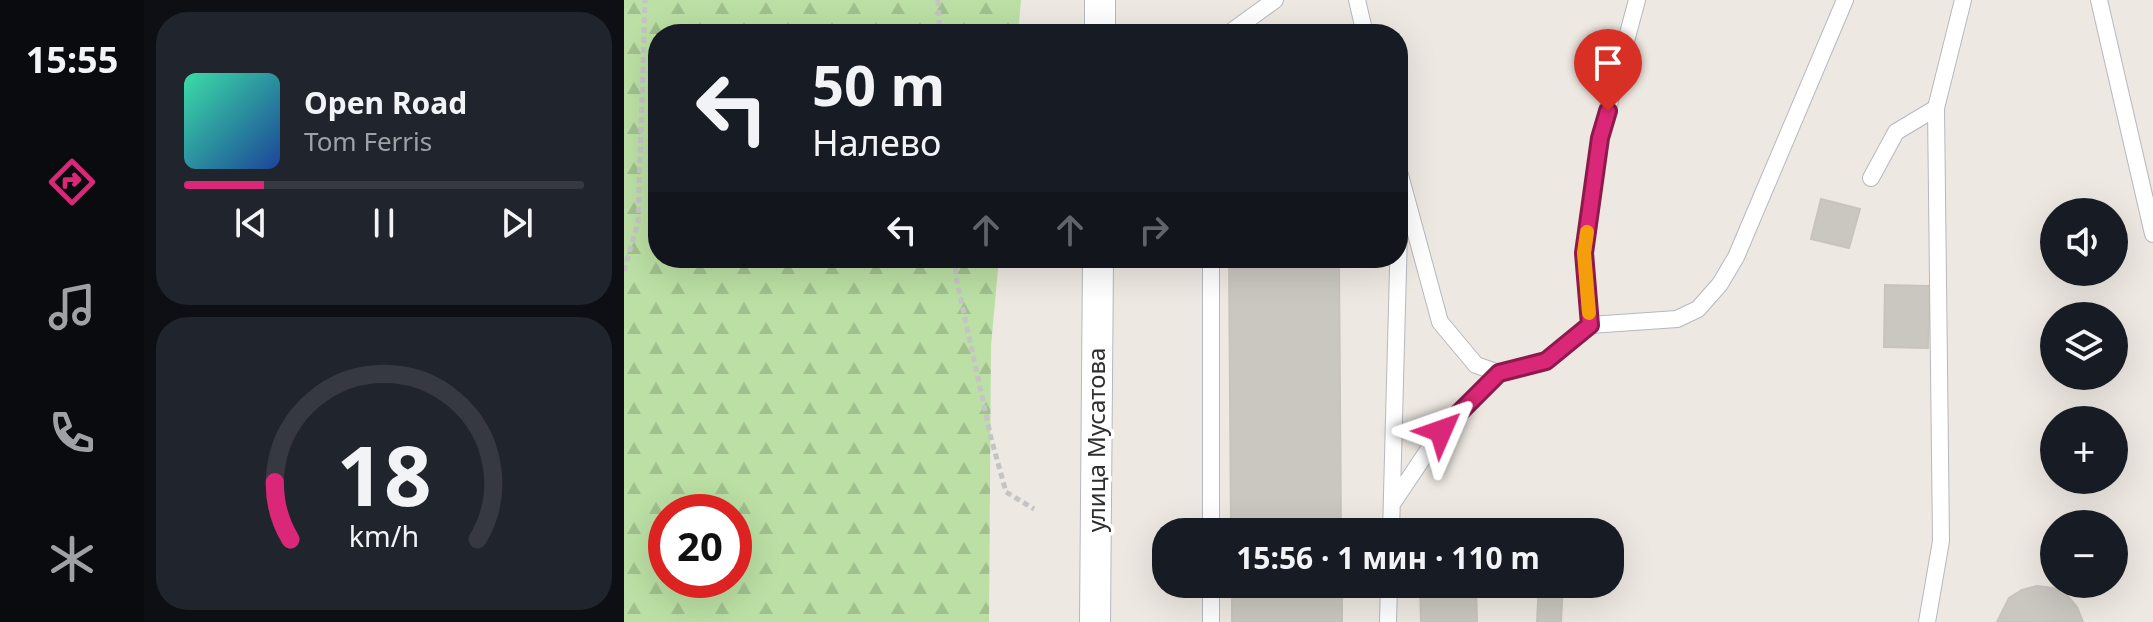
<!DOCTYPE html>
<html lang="ru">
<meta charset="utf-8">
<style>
:root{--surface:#171b24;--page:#20242c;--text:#f1f3f6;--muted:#9ea1a6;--line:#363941;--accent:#db2777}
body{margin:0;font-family:"Noto Sans",sans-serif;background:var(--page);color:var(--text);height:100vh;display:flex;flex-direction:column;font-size:30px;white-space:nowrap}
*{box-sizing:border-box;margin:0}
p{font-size:26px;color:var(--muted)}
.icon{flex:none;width:44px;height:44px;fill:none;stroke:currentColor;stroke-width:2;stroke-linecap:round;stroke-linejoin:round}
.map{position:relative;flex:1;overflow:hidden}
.details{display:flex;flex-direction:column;gap:12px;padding:12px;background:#0d0f14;width:480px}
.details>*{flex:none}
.banner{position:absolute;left:24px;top:24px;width:760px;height:244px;border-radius:32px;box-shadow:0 8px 32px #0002;background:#171b24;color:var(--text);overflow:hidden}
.controls{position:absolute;left:1416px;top:198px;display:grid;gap:16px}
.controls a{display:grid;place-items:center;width:88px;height:88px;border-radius:50%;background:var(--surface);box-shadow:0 8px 32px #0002;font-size:40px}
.speed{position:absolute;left:24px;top:494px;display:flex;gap:16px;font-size:40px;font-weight:700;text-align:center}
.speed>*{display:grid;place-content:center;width:104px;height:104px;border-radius:50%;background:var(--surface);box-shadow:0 8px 32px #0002;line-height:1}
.speed .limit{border:12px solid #d22;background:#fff;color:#111}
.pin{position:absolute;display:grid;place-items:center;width:68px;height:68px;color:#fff;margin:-82px -34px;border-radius:50% 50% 50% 0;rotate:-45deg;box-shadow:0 0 8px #0007}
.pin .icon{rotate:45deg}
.me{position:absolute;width:88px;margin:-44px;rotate:47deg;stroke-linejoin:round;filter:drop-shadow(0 0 6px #0008)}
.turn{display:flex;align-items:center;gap:28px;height:168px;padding:0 32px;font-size:36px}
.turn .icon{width:104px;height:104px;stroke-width:2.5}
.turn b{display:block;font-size:56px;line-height:68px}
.lanes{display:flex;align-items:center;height:76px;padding:0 32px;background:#0003;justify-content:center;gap:40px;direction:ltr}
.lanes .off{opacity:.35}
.details .widget{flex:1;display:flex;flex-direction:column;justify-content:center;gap:12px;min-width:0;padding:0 28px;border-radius:32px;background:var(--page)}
.details .dial{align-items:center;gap:0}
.dial svg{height:208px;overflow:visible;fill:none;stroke:var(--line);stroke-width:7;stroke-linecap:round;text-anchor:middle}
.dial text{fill:var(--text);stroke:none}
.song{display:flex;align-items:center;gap:24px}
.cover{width:96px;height:96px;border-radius:12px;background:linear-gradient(135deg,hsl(160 70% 55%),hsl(220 70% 35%))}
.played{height:8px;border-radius:4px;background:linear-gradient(90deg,var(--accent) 20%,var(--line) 20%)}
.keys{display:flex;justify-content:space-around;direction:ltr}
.trip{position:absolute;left:528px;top:518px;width:472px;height:80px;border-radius:32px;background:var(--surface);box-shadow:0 8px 32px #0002;font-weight:700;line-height:80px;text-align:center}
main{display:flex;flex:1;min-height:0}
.tabs{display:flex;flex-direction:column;width:144px;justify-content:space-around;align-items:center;background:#090b0e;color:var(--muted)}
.tabs .icon{width:56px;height:56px}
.tabs .selected{color:var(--accent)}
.tabs b{font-size:36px;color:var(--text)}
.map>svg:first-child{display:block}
.forest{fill:url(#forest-firs);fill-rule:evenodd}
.building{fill:#cac6c0;stroke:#c9c4bb;stroke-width:2}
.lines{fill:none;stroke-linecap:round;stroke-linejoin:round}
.service-casing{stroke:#b5b8c0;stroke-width:18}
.minor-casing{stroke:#b5b8c0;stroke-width:32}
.path{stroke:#c4c4c4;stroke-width:5;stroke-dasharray:6 4;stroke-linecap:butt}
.service{stroke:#fff;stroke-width:16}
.minor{stroke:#fff;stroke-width:30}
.route-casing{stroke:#8e194d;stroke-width:20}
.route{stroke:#db2777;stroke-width:14}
.slow{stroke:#f59e0b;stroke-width:14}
.labels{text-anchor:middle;stroke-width:7;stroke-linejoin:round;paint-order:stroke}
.street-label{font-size:24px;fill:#2e2e2e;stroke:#fff}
</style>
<main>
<nav class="tabs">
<b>15:55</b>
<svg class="icon selected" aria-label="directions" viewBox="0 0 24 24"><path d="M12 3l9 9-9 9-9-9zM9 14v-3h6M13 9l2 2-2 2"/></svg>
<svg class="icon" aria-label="music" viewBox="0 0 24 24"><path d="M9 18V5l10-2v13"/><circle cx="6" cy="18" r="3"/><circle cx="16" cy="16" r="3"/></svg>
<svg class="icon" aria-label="phone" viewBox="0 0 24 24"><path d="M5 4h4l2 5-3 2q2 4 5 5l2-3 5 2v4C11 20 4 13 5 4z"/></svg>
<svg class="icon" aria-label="climate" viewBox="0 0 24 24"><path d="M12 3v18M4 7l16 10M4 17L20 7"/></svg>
</nav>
<section class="details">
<div class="widget">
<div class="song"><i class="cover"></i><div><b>Open Road</b><p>Tom Ferris</p></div></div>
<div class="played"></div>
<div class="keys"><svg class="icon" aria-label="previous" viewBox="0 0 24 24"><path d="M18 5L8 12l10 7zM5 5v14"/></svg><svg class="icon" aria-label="pause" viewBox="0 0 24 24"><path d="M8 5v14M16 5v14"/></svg><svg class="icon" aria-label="next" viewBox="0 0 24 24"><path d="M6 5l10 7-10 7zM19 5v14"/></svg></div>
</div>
<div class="widget dial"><svg viewBox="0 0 100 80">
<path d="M14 69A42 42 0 1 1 86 69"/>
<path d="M14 69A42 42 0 0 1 8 47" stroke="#db2777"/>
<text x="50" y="56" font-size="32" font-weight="700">18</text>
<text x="50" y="72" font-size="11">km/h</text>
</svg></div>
</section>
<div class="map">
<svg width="1529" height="622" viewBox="0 0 1529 622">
<defs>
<pattern id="forest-firs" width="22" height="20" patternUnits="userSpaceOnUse" patternTransform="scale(2)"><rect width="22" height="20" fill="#bbdfa4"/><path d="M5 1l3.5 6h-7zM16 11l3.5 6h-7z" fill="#a1c08e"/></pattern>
</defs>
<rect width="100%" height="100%" fill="#eee8e2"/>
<path class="forest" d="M0,0h397l-3,34h-360v224h341l-8,88 -2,276h-365zM42,512h68v68h-68z"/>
<path class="building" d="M1197,199l39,10 -11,39 -38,-9z
M605,258h110l2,274h-110z
M1261,285l45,1 -2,62 -44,-1z
M608,584h110v38h-110z
M796,584h56l1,38h-56z
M915,584h24l-2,38h-24z
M1413,586l16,2 14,7 10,12 6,15h-86l12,-24 13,-8z"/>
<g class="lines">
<g class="service-casing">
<path id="service" d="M733,0l8,34
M1475,0l54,234
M604,34l47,-34
M776,175l40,147 36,43 23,8 47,-12 44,-36 87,-6 21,-10 22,-25 16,-27 109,-257
M1247,178l25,-46 40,-24
M966,325l-6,-72 16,-115 37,-138
M768,504l49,-73 58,-58
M587,532v-274
M767,532l9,-338
M587,622v-38
M764,622l1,-38
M1303,622l14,-81 -5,-433 27,-108"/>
</g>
<g class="minor-casing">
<path id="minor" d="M476,34v-34
M471,622l3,-364"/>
</g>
<path class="path" d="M314,0l2,34
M331,258l1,19 35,161 15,54 28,17
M0,271l14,-49 7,-222"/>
<use href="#service" class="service"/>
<use href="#minor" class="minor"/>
</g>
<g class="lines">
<g class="route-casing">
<path id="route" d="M817,431l58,-58 47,-12 44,-36 -6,-72 16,-115 8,-27"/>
</g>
<use href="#route" class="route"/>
<path class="slow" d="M963,232l-3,21 5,60"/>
</g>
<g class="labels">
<g class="street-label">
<text transform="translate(473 440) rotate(-90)" y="8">улица Мусатова</text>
</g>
</g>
</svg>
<div class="controls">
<a><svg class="icon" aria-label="sound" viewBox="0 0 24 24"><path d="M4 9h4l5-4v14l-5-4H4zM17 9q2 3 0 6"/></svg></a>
<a><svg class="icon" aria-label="layers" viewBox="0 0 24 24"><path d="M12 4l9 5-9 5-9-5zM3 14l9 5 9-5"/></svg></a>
<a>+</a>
<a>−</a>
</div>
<div class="speed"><div class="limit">20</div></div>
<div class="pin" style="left:984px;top:111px;background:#d93025"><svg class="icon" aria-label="arrive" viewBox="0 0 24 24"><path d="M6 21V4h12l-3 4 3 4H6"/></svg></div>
<svg class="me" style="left:817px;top:431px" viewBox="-20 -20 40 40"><path d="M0-17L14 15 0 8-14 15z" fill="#db2777" stroke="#fff" stroke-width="4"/></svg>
<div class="trip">15:56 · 1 мин · 110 m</div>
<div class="banner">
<div class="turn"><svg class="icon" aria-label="left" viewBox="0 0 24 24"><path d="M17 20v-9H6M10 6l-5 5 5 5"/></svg><div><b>50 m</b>Налево</div></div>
<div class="lanes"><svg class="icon" aria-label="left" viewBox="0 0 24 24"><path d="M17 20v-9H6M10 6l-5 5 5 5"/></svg><svg class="icon off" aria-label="ahead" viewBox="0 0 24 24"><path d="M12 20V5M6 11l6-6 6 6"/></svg><svg class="icon off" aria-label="ahead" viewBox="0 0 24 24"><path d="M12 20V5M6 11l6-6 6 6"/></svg><svg class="icon off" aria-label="right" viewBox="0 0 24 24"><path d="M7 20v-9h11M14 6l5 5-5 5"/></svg></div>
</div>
</div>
</main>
